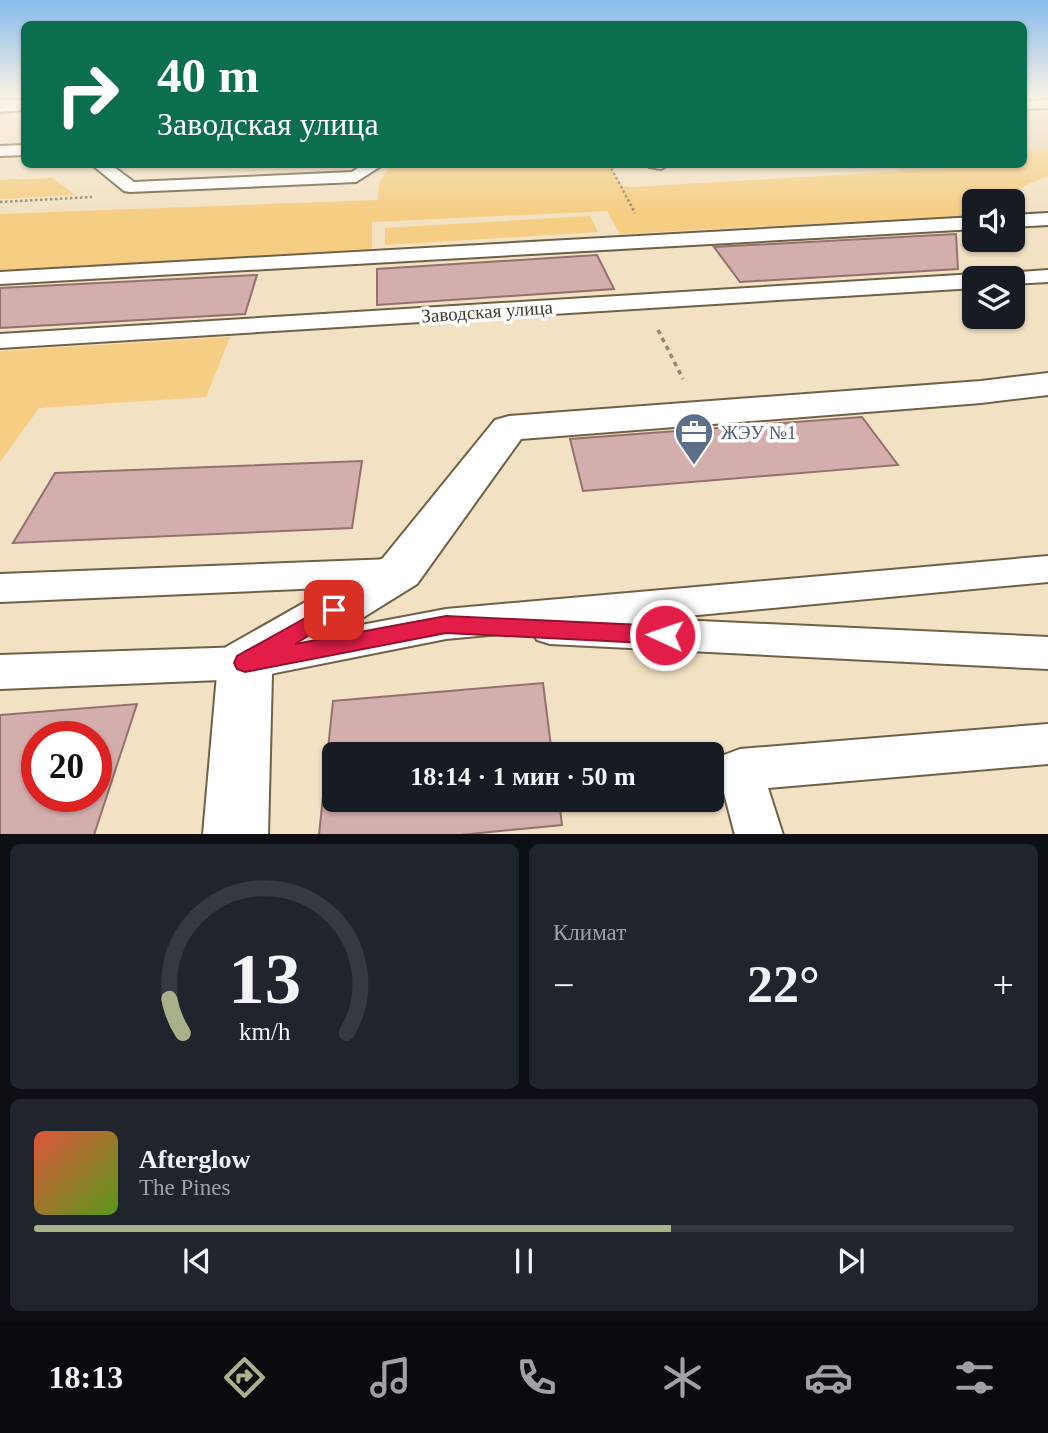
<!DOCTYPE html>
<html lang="ru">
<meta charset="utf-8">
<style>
:root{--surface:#171b24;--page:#20242c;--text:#f1f3f6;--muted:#9ea1a6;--line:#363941;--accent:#a9b18a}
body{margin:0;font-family:"Times New Roman",serif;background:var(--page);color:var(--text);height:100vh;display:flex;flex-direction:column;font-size:26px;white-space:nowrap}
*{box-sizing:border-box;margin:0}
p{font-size:23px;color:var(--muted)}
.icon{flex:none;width:38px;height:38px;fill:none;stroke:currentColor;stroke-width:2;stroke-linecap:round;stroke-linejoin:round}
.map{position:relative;height:834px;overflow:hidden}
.details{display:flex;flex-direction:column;gap:10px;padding:10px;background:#0d0f14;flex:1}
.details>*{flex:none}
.guide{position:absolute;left:21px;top:21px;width:1006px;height:147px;border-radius:10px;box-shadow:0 2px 5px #0004;background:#0b6e4f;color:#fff;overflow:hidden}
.buttons{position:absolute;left:962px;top:189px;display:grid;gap:14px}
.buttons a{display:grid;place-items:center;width:63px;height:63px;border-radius:10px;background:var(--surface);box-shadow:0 2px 5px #0004;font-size:35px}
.speed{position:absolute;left:21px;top:721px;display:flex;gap:14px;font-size:35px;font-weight:700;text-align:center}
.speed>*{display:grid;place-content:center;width:91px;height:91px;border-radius:50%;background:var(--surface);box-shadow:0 2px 5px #0004;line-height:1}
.speed .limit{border:10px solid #d22;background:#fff;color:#111}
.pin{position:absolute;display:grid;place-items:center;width:60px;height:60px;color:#fff;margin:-30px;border-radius:14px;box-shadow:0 4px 10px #0006}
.me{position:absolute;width:77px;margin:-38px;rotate:273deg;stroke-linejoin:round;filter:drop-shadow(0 0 5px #0008)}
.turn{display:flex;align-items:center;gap:24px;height:147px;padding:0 21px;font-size:32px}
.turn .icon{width:91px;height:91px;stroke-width:2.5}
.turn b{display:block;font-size:49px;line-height:60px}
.big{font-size:52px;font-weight:700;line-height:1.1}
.details .tile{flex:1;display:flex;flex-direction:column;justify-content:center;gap:10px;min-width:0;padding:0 24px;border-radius:10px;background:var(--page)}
.details .dial{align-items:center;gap:0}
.dial svg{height:182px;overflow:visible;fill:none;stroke:var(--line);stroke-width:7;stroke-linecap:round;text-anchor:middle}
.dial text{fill:var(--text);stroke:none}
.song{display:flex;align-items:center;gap:21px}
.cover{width:84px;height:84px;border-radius:10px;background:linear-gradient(135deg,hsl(10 70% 55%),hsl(90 70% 35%))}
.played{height:7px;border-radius:4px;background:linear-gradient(90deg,var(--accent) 65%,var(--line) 65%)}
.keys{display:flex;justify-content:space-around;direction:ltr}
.heat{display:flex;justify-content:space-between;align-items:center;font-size:38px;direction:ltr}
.details .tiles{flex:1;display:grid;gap:10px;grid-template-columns:1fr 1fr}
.tile:last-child{grid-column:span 2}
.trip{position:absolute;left:322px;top:742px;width:402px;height:70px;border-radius:10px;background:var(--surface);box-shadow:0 2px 5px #0004;font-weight:700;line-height:70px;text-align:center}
.tab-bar{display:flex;height:112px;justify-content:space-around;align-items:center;background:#090b0e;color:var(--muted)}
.tab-bar .icon{width:49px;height:49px}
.tab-bar .current{color:var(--accent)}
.tab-bar b{font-size:32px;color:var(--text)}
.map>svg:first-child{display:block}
.built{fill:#ead6b1}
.green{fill:#f5cd83}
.building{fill:#d3aeac;stroke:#93716f;stroke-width:2;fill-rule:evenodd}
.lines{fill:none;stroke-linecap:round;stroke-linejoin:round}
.lane-casing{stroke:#6f6146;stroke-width:4}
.street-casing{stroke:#6f6146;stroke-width:4}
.path-far1{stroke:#938774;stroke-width:2.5;stroke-dasharray:2.5 2.5;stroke-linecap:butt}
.path{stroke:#938774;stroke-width:3.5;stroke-dasharray:4.5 4.5;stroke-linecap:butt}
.lane{fill:#fff;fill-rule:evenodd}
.street{fill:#fff;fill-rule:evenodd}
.route{fill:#e11d48;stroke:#92132f;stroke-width:2}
.labels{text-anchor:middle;stroke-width:7;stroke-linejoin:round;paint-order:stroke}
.street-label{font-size:19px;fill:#40392e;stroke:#fff}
.service-label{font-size:19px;fill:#4e5e75;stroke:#fff;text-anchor:start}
</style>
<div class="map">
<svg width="1048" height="835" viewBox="0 0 1048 835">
<rect width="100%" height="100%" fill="#f2e1c3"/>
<path class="built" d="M1024,99h24v77l-121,15 -34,-26 131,-1z"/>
<path class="green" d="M1048,149v27l-24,10 -21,15h-28v14l-355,19 -13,-23 -235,11v29l-372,19v-56l378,-14 1,-18 12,-17h218l13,21 13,1 389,-23v-13z
M53,178l22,17 -75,4v-19z
M590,216l8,16 -213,13v-17z
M230,337l-24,60 -167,11 -39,54v-111z"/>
<path class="building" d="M956,234l2,35 -218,13 -26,-35z
M597,255l17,34 -237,16v-36z
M257,275l-12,39 -245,14v-40z
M862,417l36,48 -315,26 -13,-52z
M362,461l-10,67 -339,15 42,-70z
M543,683l9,71h-218v46h225l3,25 -102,10h-141l14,-134z
M137,704l-43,131h-94v-120zM37,737h59v59h-59z"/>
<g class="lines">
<g class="lane-casing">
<path id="lane" d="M1048,100v8l-24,1v-8z
M24,145v10l-24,1v-10z
M91,164h19l24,18 218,-10 12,-8h20l-28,18 -226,10 -6,-1z
M647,164h22l-8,5 -12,-2z
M1048,213v12l-35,2v-12z
M975,217v12l-975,55v-12z
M1048,270v12l-35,2v-6h-12l3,-5z
M975,274l9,4h-9v10l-975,60v-14z
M1048,556v26l-392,37 392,18v32l-498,-25 -13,-4 -5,-9 -86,8 -201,40 -245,10v-34l245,-8 201,-38z
M392,559l12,4 6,9 -6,9 -12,4 -392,17v-28z
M1048,724v40l-280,24 15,47h-48l-17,-65 6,-15 16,-6z"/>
</g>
<g class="street-casing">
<path id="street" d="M0,100h24v10l-24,2z
M1048,373v22l-67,8 -460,36 -104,145 -145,90 -4,161h-65l15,-172 8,-16 157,-89 112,-138 14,-4 472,-35z"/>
</g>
<path class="path-far1" d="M609,164l26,49
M0,202l92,-5"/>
<path class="path" d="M658,330l25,49"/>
<use href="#lane" class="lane"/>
<use href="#street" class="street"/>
</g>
<linearGradient id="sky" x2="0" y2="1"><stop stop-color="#87bbed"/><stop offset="0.45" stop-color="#f9f2e4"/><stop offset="1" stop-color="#f9f2e4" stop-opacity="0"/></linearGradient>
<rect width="1048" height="214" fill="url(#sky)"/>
<path class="route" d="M334,602l7,3 3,5 -3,6 -46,28 151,-28 219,10 7,3 4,6 -4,6 -7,3 -219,-11 -201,39 -8,-3 -3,-6 3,-7z"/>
<defs>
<g id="office-pin" transform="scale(2.0125)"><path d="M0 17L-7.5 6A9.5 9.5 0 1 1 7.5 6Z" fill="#5c6f8a" stroke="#fff"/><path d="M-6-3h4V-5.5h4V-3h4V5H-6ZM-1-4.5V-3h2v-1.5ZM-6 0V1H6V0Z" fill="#fff"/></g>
</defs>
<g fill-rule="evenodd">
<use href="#office-pin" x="694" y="432"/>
</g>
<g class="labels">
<g class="street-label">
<text transform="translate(487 311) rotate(-4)" y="7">Заводская улица</text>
</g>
<g class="service-label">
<text x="721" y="439">ЖЭУ №1</text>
</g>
</g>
</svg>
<div class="buttons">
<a><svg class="icon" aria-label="sound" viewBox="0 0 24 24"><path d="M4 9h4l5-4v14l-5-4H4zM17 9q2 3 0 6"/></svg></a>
<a><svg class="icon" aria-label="layers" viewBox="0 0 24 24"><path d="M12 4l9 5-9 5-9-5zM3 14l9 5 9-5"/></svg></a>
</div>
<div class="speed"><div class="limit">20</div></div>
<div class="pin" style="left:334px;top:610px;background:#d93025"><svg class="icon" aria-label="arrive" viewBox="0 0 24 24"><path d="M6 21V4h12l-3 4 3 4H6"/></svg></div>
<svg class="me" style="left:665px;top:635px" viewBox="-20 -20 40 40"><circle r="17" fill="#e11d48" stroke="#fff" stroke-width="3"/><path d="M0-11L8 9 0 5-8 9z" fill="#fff"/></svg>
<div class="trip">18:14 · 1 мин · 50 m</div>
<div class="guide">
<div class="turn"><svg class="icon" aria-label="right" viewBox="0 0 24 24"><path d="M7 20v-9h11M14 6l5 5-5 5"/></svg><div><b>40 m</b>Заводская улица</div></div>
</div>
</div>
<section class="details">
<div class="tiles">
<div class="tile dial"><svg viewBox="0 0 100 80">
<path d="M14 69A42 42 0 1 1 86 69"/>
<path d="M14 69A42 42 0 0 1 8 54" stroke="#a9b18a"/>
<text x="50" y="56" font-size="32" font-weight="700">13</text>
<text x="50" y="72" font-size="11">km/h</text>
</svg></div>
<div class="tile"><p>Климат</p>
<div class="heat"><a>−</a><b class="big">22°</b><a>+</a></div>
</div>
<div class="tile">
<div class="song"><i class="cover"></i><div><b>Afterglow</b><p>The Pines</p></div></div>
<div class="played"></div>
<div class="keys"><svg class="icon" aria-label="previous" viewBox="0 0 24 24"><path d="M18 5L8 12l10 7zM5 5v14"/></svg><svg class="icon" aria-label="pause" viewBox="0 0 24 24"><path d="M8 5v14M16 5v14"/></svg><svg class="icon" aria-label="next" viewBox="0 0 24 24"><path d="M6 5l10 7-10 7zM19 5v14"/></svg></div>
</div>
</div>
</section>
<nav class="tab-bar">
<b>18:13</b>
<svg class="icon current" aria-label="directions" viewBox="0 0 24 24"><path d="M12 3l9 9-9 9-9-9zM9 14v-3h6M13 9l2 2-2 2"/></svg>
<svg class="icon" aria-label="music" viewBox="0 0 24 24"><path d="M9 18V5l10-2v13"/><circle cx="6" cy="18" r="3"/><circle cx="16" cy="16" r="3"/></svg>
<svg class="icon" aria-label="phone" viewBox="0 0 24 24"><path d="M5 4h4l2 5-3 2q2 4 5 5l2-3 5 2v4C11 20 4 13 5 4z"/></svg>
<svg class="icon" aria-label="climate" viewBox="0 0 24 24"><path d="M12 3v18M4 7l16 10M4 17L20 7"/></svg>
<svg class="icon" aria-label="car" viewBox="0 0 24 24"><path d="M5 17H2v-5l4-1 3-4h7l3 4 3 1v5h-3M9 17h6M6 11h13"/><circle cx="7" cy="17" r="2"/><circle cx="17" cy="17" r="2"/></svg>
<svg class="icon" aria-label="filters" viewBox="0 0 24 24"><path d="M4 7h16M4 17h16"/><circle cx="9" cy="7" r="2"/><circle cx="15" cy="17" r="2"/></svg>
</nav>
